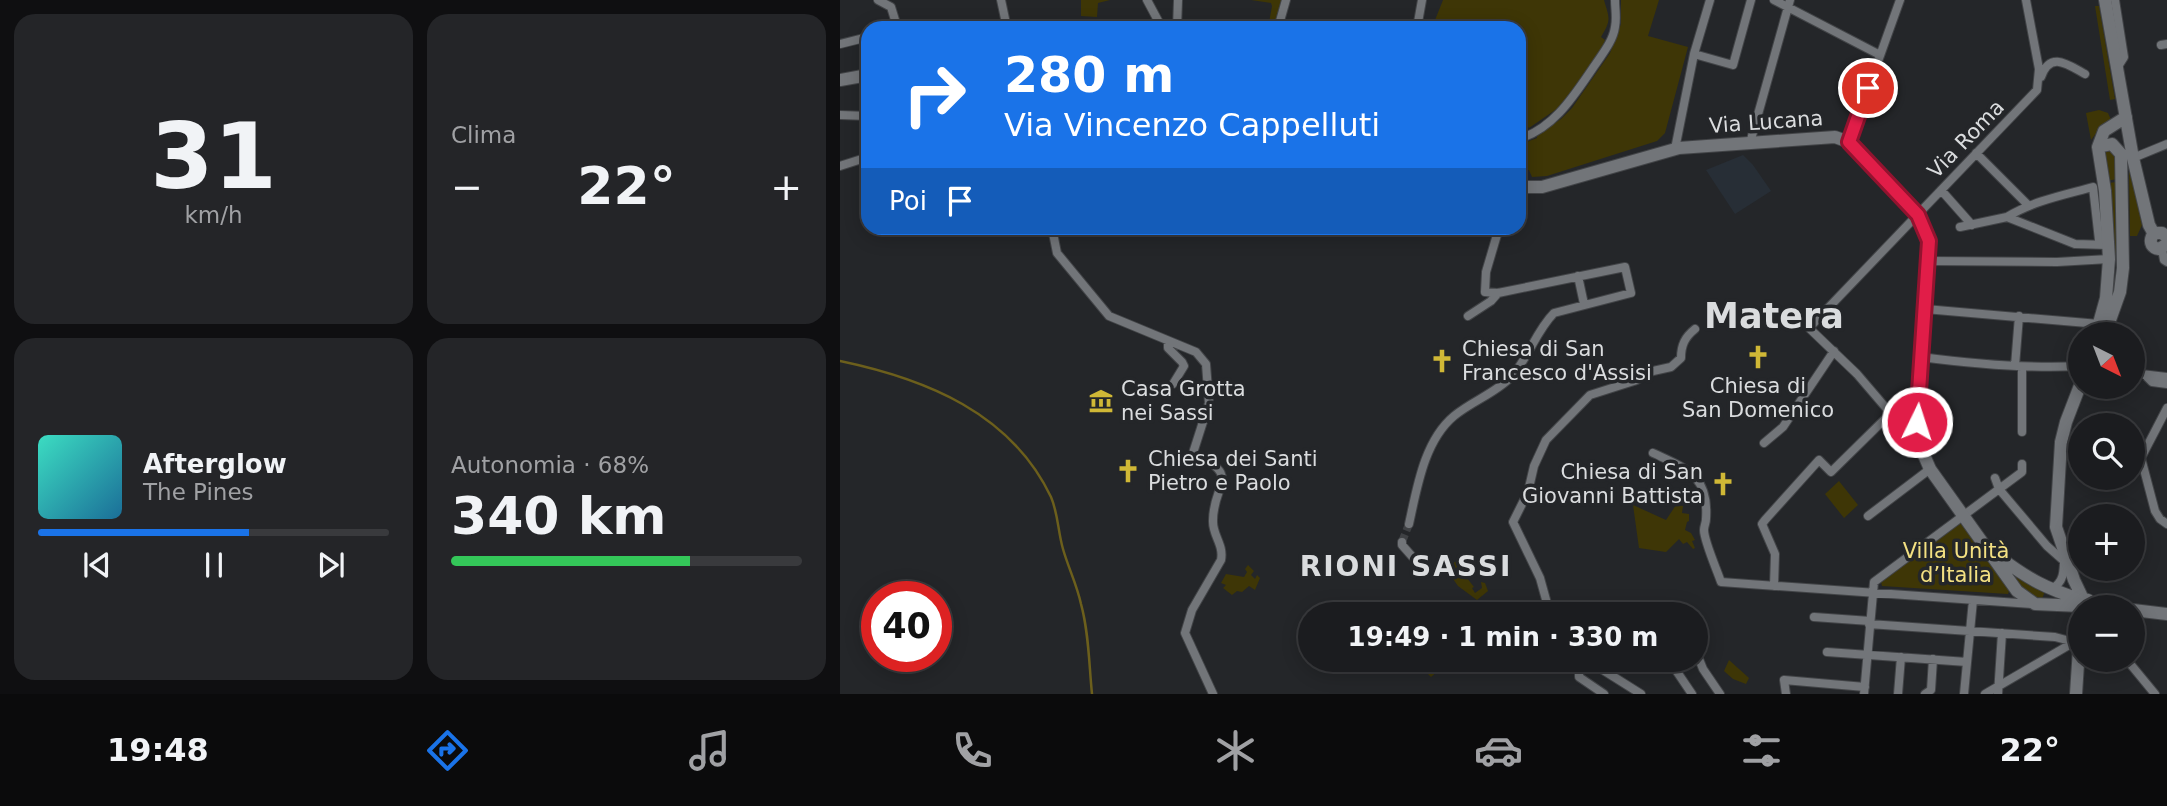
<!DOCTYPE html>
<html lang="it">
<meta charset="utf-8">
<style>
:root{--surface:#1b1c1f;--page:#242528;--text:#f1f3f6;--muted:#a0a1a4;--line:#393a3d;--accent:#1a73e8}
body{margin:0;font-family:"DejaVu Sans",sans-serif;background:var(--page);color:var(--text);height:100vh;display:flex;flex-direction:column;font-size:26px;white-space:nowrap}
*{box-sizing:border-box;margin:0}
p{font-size:23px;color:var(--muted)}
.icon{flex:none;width:38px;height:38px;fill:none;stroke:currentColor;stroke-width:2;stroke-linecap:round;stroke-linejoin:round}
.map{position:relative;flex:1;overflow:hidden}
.drawer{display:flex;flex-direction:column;gap:14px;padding:14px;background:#0f0f11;width:840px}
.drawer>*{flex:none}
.hud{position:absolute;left:21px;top:21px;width:665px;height:214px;border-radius:21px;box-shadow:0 4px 18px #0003,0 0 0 2px var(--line);background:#1a73e8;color:#fff;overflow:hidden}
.needle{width:46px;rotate:138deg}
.controls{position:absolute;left:1228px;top:322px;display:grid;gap:14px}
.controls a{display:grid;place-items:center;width:77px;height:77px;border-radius:50%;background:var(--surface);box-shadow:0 4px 18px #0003,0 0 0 2px var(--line);font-size:35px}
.speed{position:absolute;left:21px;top:581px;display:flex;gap:14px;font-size:35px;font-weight:700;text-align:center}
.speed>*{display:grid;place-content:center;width:91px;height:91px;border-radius:50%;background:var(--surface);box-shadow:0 4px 18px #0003,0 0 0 2px var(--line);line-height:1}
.speed .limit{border:10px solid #d22;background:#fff;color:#111}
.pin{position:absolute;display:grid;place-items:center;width:60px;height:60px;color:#fff;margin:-30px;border:4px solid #fff;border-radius:50%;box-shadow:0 2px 7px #0007}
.me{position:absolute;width:77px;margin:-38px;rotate:4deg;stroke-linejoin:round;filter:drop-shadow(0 0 5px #0008)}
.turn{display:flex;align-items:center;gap:24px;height:147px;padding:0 28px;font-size:32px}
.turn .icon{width:91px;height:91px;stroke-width:2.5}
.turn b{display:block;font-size:49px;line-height:60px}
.then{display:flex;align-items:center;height:66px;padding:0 28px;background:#0003;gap:14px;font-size:26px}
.big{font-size:52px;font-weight:800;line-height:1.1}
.drawer .card{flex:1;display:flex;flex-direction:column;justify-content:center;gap:10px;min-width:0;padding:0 24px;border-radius:21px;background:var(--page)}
.drawer .dial{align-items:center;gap:0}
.dial b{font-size:91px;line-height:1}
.song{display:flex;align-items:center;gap:21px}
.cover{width:84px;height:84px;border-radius:10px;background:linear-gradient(135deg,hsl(170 70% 55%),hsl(200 70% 35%))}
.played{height:7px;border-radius:4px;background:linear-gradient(90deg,var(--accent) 60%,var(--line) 60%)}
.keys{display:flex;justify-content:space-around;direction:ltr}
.heat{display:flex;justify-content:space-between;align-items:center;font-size:38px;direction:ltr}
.charge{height:10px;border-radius:5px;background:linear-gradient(90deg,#34c759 68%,var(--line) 0)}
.drawer .tiles{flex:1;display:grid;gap:14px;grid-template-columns:repeat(2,1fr)}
.trip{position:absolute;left:458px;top:602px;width:410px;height:70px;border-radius:35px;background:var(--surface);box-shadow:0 4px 18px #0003,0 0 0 2px var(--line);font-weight:800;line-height:70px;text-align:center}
.dock{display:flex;height:112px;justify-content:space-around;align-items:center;background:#0b0b0c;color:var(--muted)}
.dock .icon{width:49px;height:49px}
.dock .selected{color:var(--accent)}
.dock b{font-size:32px;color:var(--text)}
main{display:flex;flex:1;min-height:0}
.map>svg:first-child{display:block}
.built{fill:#272e36}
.green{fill:#3e3606}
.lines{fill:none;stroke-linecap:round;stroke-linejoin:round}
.stream{stroke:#6c5f1c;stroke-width:2.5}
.street-tunnel{stroke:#3f4144;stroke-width:8;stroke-dasharray:8 4;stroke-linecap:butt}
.street-casing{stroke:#424447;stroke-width:10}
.secondary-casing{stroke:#424447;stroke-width:14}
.street{stroke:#727579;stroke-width:8}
.secondary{stroke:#727579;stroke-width:12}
.route-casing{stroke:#92132f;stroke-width:18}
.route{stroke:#e11d48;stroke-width:12}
.labels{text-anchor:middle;stroke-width:7;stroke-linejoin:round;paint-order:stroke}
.street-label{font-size:21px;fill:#dadcde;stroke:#242629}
.poi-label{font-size:21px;fill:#dadcde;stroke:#242629;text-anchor:start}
.park-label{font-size:21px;fill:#f3e082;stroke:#242629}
.district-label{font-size:28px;font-weight:bold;letter-spacing:2px;fill:#dadcde;stroke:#242629}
.town-label{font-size:35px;font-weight:bold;fill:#dadcde;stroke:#242629}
</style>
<main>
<section class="drawer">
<div class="tiles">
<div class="card dial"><b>31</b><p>km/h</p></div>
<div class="card"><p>Clima</p>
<div class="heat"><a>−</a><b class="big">22°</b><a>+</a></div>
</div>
<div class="card">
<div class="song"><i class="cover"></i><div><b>Afterglow</b><p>The Pines</p></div></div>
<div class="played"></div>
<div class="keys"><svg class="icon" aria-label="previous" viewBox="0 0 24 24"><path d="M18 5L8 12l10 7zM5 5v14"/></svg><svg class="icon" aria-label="pause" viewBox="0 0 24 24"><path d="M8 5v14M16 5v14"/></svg><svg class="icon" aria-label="next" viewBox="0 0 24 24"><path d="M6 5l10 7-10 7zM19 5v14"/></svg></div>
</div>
<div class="card"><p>Autonomia · 68%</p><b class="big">340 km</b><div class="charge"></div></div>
</div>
</section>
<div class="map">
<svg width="1327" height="694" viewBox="0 0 1327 694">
<rect width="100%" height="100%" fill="#242629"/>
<path class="built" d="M903,155l10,10 18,26 -36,23 -29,-44z"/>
<path class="green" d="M241,0h29l-12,3 -1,14 -16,-1z
M411,0h31l-7,28h-7l4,-22 -1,-3z
M603,0h161c5,18 8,19 -3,37l4,3 -3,8 -41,58 -32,22 -2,-2 -8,2v-100h-93l9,-8z
M781,0h38l-11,36 40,11 -23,86 -8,8 -110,35 -15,1 -3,-7 -10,3 3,-21 -3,-1v-6l18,-7v-3l24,-16 11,-11 38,-55 11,-29z
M1255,6h4l16,93 -5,1z
M1259,110l9,3 3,7 -11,8 -9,12 -5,-27z
M1266,150h9l2,29 -10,2 -4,-25z
M1289,172h2l11,53 -5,11h-7z
M1277,182l3,78h-8l-4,-77z
M999,481l19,24 -14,13 -19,-24z
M793,505l33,15 10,-15 7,1 -1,7 7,1v7l-2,1 -2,8 6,3 4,7 -3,1 3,7 -2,1 -6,-7 -4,2 -4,-5 -13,13 -27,-4z
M1121,523l49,65 -2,6 -126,-8 -1,-4z
M616,561l3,12h4l11,14 -2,1 3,5 7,-5 -1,-6 4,1 3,8 -11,9 -19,-14 -12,-17z
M408,565l6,6 -3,4 4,4 2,-4 3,3 -5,12 -6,-4 -7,6 -5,-1 -5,4 -9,-7 3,-3 -5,-2 5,-9 18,3 3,-5 -2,-3z
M1165,566l40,25 -3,8 -17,-7z
M593,660h16l1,1 -19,16 -8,-8z
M889,660l20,18 -3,6 -13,-5 -9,-8z"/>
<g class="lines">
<path class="stream" d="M0,361c86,18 171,52 211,136 7,16 7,35 12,52 5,18 14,36 18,55 8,29 8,61 11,90"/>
<path class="street-tunnel" d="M562,542l7,-18"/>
<g class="street-casing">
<path id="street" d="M38,0l13,7 4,13 -3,8
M161,0l6,28
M307,0l15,28
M934,0l106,55
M1275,0l9,57 -7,11
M337,28l1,-28
M438,28l8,-28
M577,28l5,-28
M0,44l28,-7
M1321,45l6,-1
M854,54l39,11 18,-65
M1201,77c9,-26 26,-13 44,-3
M0,115l28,1
M679,139c36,-11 56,-45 76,-74 8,-12 18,-24 20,-38 2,-9 0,-18 0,-27
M1009,142l51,-142
M910,143l40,-143
M835,149l19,-95 16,-54
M1136,153l53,53
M1293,158l34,-14
M0,166l28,-9
M1101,190l31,35
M1167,217c26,-16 57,-22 86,-30l6,53
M1120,227l47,-10 68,27 33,1
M212,228l5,25 52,63 87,36 10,12 3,39 -16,50c51,24 19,30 20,69 0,14 11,23 8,38l-29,50 -7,23 28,61
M1322,249l2,11 3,2
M1088,261l129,1 52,-3
M738,276l6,28
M1085,309l174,15
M628,316l23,-15 7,-8
M328,342v6l14,14 2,4 -11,18
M1081,357c53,7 106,12 160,9
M1175,366l4,-50
M1182,367v65
M1293,373l34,4
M1305,375l7,7 15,2
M1327,408l-26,50 14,53 5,8 7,5
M924,443l19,-16 51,-76
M1076,443l-59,-69 -48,-46 228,-238 2,-21 -13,-69
M813,453c34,16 56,22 53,66 0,4 -2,7 -2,11 0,11 13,40 17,52l311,22
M1155,478l4,11 48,57 17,15
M1028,516l62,-47
M569,524c8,-36 15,-83 45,-108 18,-15 42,-23 58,-40 17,-19 24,-45 42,-63l77,-20 -6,-26 -127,26 -13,-1 1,-20 13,-44
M562,542v3l15,17
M934,586l1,-32 -13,-30 3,-4 54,-60 12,12 59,-58
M1211,589c13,-6 13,-18 13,-31
M710,614l-10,-36 -27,-56 15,-30 6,-26 12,-26 44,-45 47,-15 16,-9 18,-4 10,-9c0,-13 4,-21 14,-29
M974,617l56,4
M1029,624l186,13 19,5
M987,652l140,10
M859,659l4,10 17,25
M743,660l-4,13v4l25,17
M747,660l54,34
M829,660l23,34
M1287,660l28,34
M946,694l-2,-14 81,7
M1024,694l10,-112 148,-110v-8
M1058,694l3,-37
M1085,694l6,-4 2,-31
M1124,694l9,-94
M1145,694l91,-53
M1158,694l4,-61"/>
</g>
<g class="secondary-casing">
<path id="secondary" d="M1265,0l28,158 16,67 5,9
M0,80l28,-5
M1258,147l14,-3 9,10 2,114 -3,24 -15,42
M679,187h23l137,-39 156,-11 14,5 69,73 11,26 -12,181v17l13,30 87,122 18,13 45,2
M1327,237l-5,-4h-6l-4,3c-3,7 0,12 7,13l8,-5
M1256,334l10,-36 3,-39 -4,-68 -7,-44 6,-16 22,-14
M1241,383l-15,39 -5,20 -5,85 18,53 9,19 5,1 2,4 19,3
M1159,557c31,23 46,31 83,43
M1293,610l34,4
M1236,694l5,-76"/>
</g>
<use href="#street" class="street"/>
<use href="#secondary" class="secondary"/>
</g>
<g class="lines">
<g class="route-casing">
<path id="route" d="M1028,88l-19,54 69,73 11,26 -12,181"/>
</g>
<use href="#route" class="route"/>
</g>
<defs>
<g id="church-bare" transform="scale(1.89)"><path d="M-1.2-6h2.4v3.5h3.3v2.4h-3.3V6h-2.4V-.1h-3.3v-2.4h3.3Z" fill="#d0b836" stroke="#242629" stroke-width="2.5" paint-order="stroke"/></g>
<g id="museum-bare" transform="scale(1.89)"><path d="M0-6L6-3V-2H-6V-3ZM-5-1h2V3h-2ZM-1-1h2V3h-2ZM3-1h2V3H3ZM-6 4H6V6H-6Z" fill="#d0b836" stroke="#242629" stroke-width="2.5" paint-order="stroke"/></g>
</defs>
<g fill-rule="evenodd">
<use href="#church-bare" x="918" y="357"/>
<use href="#church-bare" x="602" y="361"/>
<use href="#museum-bare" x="261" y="401"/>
<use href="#church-bare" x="288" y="471"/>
<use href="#church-bare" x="883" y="484"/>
</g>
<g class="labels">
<g class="street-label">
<text transform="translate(926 122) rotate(-4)" y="7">Via Lucana</text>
<text transform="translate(1126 139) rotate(-46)" y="7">Via Roma</text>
</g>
<g class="poi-label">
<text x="622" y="356">Chiesa di San<tspan x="622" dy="24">Francesco d'Assisi</tspan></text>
<text x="918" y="393" text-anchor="middle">Chiesa di<tspan x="918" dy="24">San Domenico</tspan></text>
<text x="281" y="396">Casa Grotta<tspan x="281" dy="24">nei Sassi</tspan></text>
<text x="308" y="466">Chiesa dei Santi<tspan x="308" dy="24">Pietro e Paolo</tspan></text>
<text x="863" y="479" text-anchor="end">Chiesa di San<tspan x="863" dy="24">Giovanni Battista</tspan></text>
</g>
<g class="park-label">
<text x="1116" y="558">Villa Unità<tspan x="1116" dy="24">d’Italia</tspan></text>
</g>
<g class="district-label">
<text x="566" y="576">RIONI SASSI</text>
</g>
<g class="town-label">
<text x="934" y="328">Matera</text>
</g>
</g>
</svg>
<div class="controls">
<a><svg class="needle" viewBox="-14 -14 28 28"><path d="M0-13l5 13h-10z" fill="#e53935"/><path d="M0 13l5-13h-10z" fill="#a0a1a4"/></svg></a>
<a><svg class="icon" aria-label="search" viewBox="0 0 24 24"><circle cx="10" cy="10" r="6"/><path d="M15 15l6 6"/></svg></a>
<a>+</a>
<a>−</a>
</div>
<div class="speed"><div class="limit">40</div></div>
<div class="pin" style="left:1028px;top:88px;background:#d93025"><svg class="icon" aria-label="arrive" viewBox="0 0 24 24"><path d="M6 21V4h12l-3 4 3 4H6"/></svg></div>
<svg class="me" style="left:1077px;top:422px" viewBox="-20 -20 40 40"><circle r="17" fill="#e11d48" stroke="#fff" stroke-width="3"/><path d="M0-11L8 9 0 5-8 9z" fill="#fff"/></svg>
<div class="trip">19:49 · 1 min · 330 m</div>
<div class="hud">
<div class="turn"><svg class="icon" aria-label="right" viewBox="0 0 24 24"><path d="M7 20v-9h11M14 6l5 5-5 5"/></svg><div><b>280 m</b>Via Vincenzo Cappelluti</div></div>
<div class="then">Poi<svg class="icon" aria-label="arrive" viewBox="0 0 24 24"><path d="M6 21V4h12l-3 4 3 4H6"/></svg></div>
</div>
</div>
</main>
<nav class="dock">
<b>19:48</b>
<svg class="icon selected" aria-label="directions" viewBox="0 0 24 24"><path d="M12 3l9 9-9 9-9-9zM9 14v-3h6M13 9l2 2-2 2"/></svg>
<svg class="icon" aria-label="music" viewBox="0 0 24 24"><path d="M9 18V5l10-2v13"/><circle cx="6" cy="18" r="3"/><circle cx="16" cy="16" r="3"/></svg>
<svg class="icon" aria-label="phone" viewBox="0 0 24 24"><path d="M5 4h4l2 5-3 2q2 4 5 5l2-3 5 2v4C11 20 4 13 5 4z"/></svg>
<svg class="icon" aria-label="climate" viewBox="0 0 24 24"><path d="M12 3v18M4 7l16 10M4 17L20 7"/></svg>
<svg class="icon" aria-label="car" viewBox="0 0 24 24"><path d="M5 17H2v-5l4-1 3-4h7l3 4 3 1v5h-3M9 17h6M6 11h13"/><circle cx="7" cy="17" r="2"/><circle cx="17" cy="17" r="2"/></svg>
<svg class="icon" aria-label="filters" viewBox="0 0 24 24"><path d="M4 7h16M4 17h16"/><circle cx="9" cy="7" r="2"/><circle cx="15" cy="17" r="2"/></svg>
<b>22°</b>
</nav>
